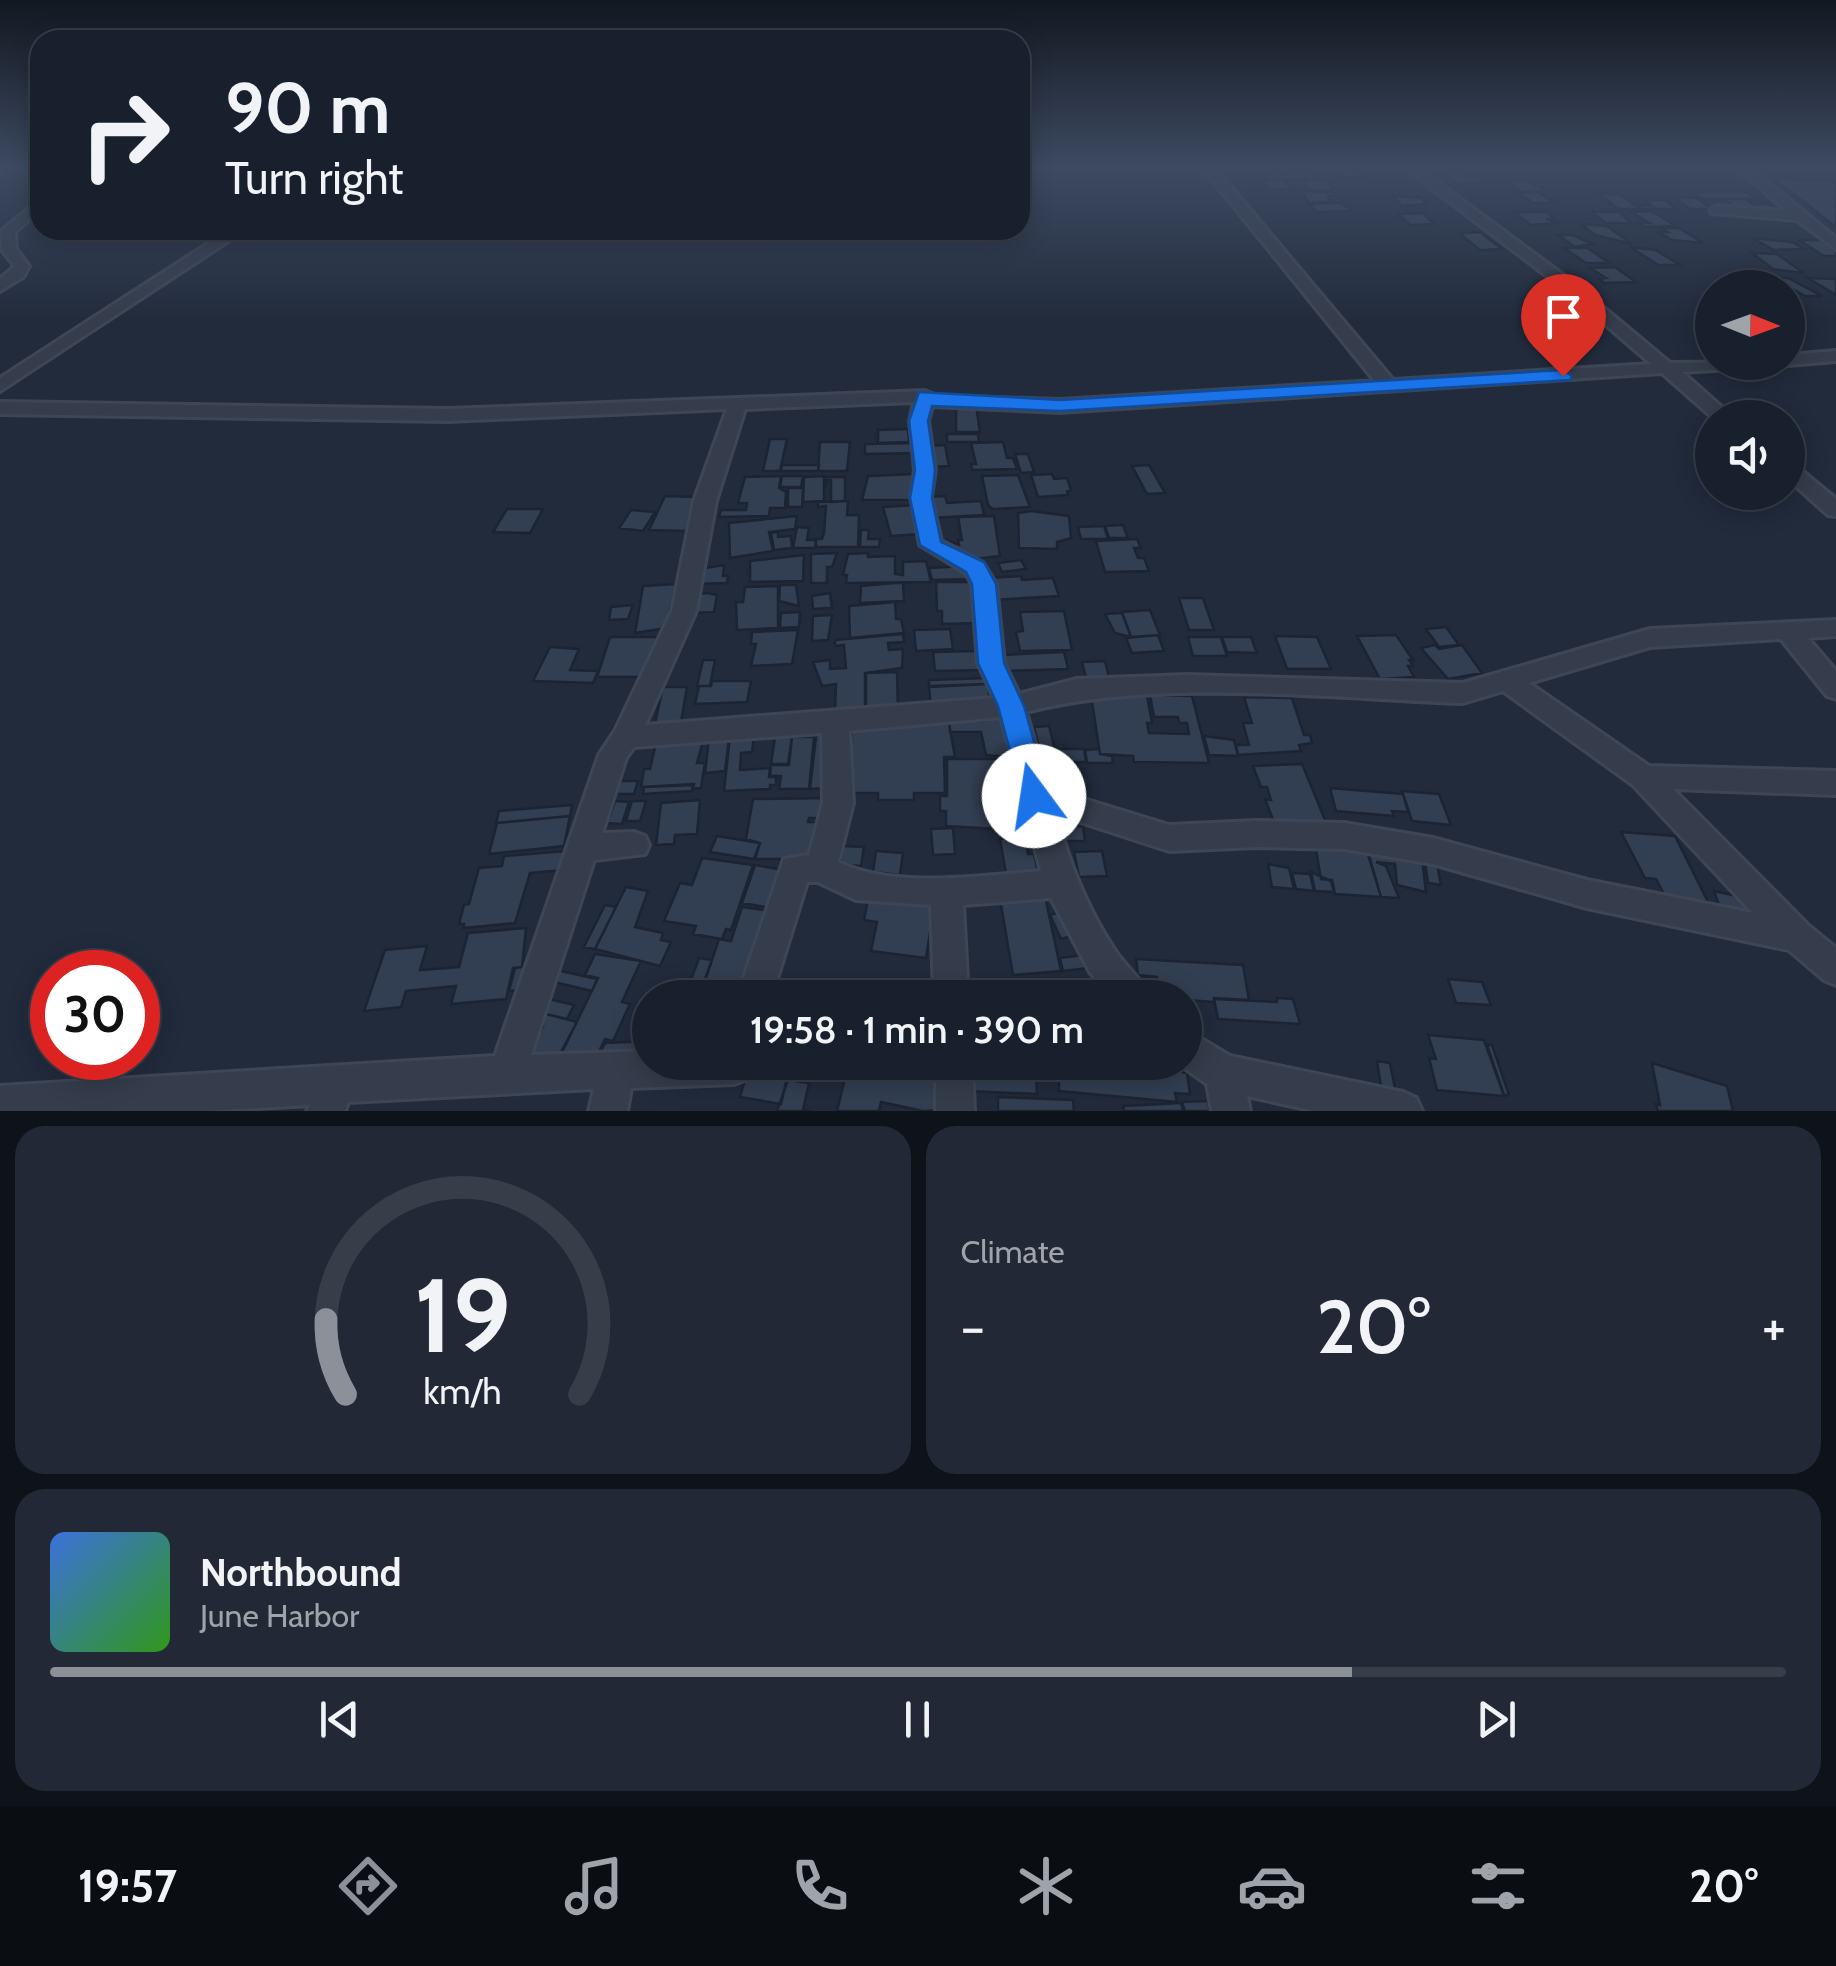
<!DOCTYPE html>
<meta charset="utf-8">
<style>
:root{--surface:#19202d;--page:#222835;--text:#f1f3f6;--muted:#9fa3aa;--line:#373e49;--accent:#8c9099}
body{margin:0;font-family:Cabin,sans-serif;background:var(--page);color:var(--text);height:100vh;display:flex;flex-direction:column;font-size:38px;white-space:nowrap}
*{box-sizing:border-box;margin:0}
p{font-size:32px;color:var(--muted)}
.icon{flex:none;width:55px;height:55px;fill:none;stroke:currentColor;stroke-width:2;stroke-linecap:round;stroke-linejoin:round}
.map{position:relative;height:1111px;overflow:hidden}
.panel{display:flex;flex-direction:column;gap:15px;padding:15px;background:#0e1219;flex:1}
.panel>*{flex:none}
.guide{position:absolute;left:30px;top:30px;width:1000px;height:210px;border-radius:30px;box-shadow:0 5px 25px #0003,0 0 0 2px var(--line);background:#19202d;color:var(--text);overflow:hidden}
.needle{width:65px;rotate:91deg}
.controls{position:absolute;left:1695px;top:270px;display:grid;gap:20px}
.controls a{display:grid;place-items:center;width:110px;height:110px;border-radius:50%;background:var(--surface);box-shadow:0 5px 25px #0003,0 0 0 2px var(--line);font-size:50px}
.speed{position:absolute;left:30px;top:950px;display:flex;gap:20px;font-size:50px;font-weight:700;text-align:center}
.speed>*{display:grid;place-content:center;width:130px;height:130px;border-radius:50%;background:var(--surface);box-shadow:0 5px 25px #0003,0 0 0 2px var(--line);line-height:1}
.speed .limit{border:15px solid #d22;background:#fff;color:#111}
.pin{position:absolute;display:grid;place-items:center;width:85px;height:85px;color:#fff;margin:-102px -42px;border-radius:50% 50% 50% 0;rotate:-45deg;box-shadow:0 0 10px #0007}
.pin .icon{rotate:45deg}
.me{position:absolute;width:110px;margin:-55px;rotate:346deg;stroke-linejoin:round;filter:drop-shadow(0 0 8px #0008)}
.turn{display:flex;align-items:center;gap:35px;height:210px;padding:0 30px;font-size:45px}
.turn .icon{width:130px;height:130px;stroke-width:2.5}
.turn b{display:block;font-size:70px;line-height:85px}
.big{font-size:75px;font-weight:600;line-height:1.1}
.panel .tile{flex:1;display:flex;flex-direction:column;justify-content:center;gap:15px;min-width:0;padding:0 35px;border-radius:30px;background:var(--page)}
.panel .dial{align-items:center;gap:0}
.dial svg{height:260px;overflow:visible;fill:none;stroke:var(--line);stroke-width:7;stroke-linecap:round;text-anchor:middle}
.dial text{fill:var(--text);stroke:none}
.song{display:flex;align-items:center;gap:30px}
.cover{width:120px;height:120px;border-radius:15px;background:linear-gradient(135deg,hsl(220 70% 55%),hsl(110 70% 35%))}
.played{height:10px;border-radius:5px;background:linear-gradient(90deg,var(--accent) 75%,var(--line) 75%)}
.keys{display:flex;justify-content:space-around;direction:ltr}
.heat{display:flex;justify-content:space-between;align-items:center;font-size:55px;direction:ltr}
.panel .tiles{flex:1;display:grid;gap:15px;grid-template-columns:1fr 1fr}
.tile:last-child{grid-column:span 2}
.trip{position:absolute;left:632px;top:980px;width:570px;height:100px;border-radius:50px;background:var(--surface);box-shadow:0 5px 25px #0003,0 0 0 2px var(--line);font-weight:600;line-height:100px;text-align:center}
.tabs{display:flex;height:160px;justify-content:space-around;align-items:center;background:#0a0d12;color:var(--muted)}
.tabs .icon{width:70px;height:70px}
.tabs .selected{color:var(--accent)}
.tabs b{font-size:45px;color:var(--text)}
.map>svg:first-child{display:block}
.building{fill:#323f52;stroke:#1c2433;stroke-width:2.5}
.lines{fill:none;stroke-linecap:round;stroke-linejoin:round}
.minor-casing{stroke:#3e4655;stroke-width:6}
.tertiary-casing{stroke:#3e4655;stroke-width:4}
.minor{fill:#353d4c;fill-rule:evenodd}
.tertiary{fill:#353d4c;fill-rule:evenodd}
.route{fill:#1a73e8;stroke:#114b97;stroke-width:2.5}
</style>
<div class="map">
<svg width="1836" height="1111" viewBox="0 0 1836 1111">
<rect width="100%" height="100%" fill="#212b3c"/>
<path class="building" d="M1333,167l22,1 12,9h-25z
M1271,171l18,4 -3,-3h25l7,7 -41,1z
M1444,173h23l19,8 -28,3z
M1773,178l63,4v45z
M1331,179l-3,2 5,10 -24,-1 -6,-10z
M1262,180h19l13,10 -45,-2 19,-1z
M1508,181h19l19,10 -24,1z
M1302,191l31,1 3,4h-8l1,6 -20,1z
M1517,192h22l14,11h-20z
M1692,192h54l13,7h-55z
M1599,194h20l22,15h-23z
M1393,196l29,2 4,6 -24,2z
M1673,197l23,1 17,11h-23z
M1722,199h23l10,6 10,-1 -6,-3h4l20,11 -40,-1z
M1643,200h22l12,9h-35l-5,-4 15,1z
M1341,203l11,8 -36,1 -7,-8z
M1652,211l24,15 -32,1 -5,-4h11l-19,-11z
M1515,212h32l8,7h-9l14,4 -30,2z
M1591,212h29l11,11h-25z
M1423,213l11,11 -24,1 -12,-11z
M1581,224l26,2 25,18 -37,-9z
M1662,228h17l24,15 -31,-3 -14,-8h10z
M1480,232l22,17 -22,1 -21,-17z
M1558,235h15l19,9 -17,3z
M1752,238l40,4 12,7 -30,1z
M1799,240h21l16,10v6h-12z
M1630,247l26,3 24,15h-22z
M1564,248h24l21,15h-23z
M1752,253l25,1 27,19 -31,-4z
M1615,267l21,15 -32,1 -5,-4 7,-1 -16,-10z
M1773,278h15l34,18h-17z
M1808,278l28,1v16z
M956,405h20l4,27h-24z
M908,429l1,13 -31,1v-13z
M947,434h31l1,8h-32z
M770,439h17l-7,32h-17z
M820,442h30l-3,29h-29z
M1003,442l4,16h6l4,11 -45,1 -1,-6h5l-5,-21z
M916,443l1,10 -52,1v-10z
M945,445l4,21 -18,1 -3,-21z
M1015,454h13l6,18 -13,1z
M782,465h37l-1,6h-37z
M1149,465l16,28 -18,1 -15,-28z
M917,474v26h-55l6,-24z
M1052,474l2,5 13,-1 4,12 -4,1 1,4 -30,2 -7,-22z
M1018,475l12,32 -37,2 -5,-4 -6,-29z
M781,476l-2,12 7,4 -1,16h-15l-1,8 -50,1 2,-7h25l1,-7h-9l7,-26z
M782,476h21l-2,11h-21z
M824,476v25l-21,1 1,-25z
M825,477h20v24l-14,1v-22h-4l-3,10z
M788,488h15l-1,19h-14z
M665,496l32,1 -11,34 -37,-1z
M945,496l2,7 34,-2 3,14 -54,3 -3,-21z
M848,501l-1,14h12l-1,32h-42v-8h6l2,-6 2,-27 -8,1v-5z
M916,505l6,29 -31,2 -8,-29z
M507,509h36l-13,24 -37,-1z
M631,510l24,2 -12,19 -24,-3z
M1031,511l38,5 2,22 -14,4v7l-38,-1 -1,-35z
M797,516l-2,13 -26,3 4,19 -43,7 -1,-35z
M994,516l6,40 -25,3 -34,-14 6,-5 12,5 -1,-5h4l-4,-23z
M1123,525l5,13h-19l-4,-12z
M1104,526l4,13h-27l-3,-12z
M797,527l12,1 -2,12h9l-1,8h-22z
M861,530h8l-1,9h12l-1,8h-19z
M778,532v5l13,-1 1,12 -18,2 -3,-17z
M1137,539l4,9h-7l4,10h6l5,13 -44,1 -9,-31z
M837,553l-5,14h-5v16h-16v-29z
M868,553v4l27,-1v18l8,1v-13l23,-1 5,21 -85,1 1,-8h-4l5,-21z
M804,555l-1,26 -53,1v-21z
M1021,560l5,9 -24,3 -4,-9z
M724,565l-1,11h5l-1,7 -31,1 3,-15z
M967,566l2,13 -37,1 -3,-12z
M1021,576l1,4 31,-2 6,18 -68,4 -5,-22z
M936,582h39l4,41 -37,1v-13h-5z
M895,583h8l1,18 -44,2 1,-17z
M676,584l-10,44 -31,5 8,-47z
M780,585h16l3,21 -20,-5z
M778,586v42l-41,2 -1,-28h7l2,-15z
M707,593l10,2 -3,17 -25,1 3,-18z
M830,593l2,15 -19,1 -1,-13z
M1179,598h24l11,32h-25z
M895,602l1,17h5l3,14 -54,5 -1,-32z
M633,605l-5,14 -19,1 2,-13z
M1150,610l10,25 -29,2 -9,-25z
M1064,611l8,39 -52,1 -4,-19 7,-1 -3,-19z
M800,612l-1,15 -19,1 1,-15z
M1122,613l9,24 -16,-4 -10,-19z
M832,615l-4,25 -16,1 1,-25z
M1446,627l13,18 -20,2 -13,-18z
M950,629l3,20 -37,2 -2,-21z
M798,630l-6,34 -41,2 5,-22h-5l1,-12z
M903,634l1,8 -16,1 1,7 14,-1 -1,19 -37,5v38l-30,-2 1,-25 -14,2 -9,-24 17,-2v9l16,-1 -2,-23 -9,1v-6z
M1158,635l6,16 -32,2 -6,-15z
M1396,635l17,25h-4l4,6h-5l6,11 -34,2 -23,-43z
M1275,636l42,1 14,32h-44z
M610,637h53l-15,40h-51z
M1188,637h33l6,19h-34z
M1222,637h29l6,16 -30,-1z
M1435,645l4,4 23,-4 20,28 -34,6 -27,-31z
M550,647l29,2 -9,21 28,1 -5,12 -60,-2z
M981,651l2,19 -48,1 -2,-19z
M1064,652l4,17 -64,2 -2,-16z
M703,660h12l-5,26h-13z
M1105,661l5,20 -23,1 -5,-20z
M897,672l1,38 -32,1v-38z
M987,678l1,6 -59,2v-6z
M712,681h39l-4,21 -52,2 4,-18h12z
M987,684l4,20 -60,3 -2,-20z
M663,687h24l-6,35 -26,1z
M1091,695l56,1 5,27h-5l2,10 40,1 -2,-11h-8l-1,-6h-24l-4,-22 42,1 17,67 -75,-1 -1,-6 -33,-2z
M1244,697l48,1 12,37h6l2,8 -13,2 2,6 -63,4 -2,-10h13l-6,-22h9z
M1006,716l12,47 -12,2 -2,-8 -18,-2 -5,-23h-31l-1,-14 31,3z
M852,723h97l6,34h-11l1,36h-31v7h-36v-7h-30z
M1049,726l6,24 -15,2 -6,-25z
M829,728v60l-19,1 6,-52h-24l-4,27h-17l4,-27h11v-6z
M754,735l-2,17 -11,1 -1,17 30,-2 -1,9h7v8h-6v4l-46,2 6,-55z
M1204,736l30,4 4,16 -29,-1z
M792,737h22l-5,52h-30l2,-13h-11l1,-11h18z
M709,738h20l-4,33 -20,2z
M703,741l-6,22h8l-4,25 -8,1 1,-5 -53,3 3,-18h6l6,-26z
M1055,749h29l2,13h-29z
M1099,749l1,5 12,2 1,7h-26l-2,-13z
M947,759h52l2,33 18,3 1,9h5l2,22h-28v3l-53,-3v-15h-6v-15h7z
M1048,762h26l3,19h-26z
M1302,764l26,63 -53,-2 -10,-26 6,1 -4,-13h-6l-8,-21z
M1021,771l6,22 -20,2 -5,-21z
M613,781h25l-4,13h-24z
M693,785l-1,6 -49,3 1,-7z
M1330,788l73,6 5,18 -16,-1 2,5 -58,-5z
M1402,791l37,3 12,31 -39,-4z
M830,798l-1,20h-20l-1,4h10l-1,23h-7l-1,14h-54l5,-16 -14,-4 7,-40z
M700,800l-3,34 -22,1 -1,9 -18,1 5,-42z
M615,801l14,1 -7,22 -15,-1z
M632,801h14l-6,20h-14z
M572,805l-2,11 -74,7 3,-12z
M570,816l-6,30 -75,8 8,-31z
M1083,826l2,15h-22l-2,-14z
M953,828l2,26 -22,1 -2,-26z
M1621,832l54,4 36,72 -42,-4 -13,-25 -11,-1z
M717,836l43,7 -6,16 -44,-7z
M1025,837l3,17h6l4,18 -31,7 -7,-40z
M1315,844l51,4 15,49 -46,-3 -3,-14 -11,-1z
M842,846l22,1 -3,19 -21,-1z
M1367,848l55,11 4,33 -29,-7 -2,-21 -19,-2 10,4 13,32 -18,-1z
M567,851l-3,19 -34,3 -15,50 -52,5 1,-4h-5l5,-19 5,-1 10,-36 23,-2 2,-10z
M876,851l27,2 -3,22 -27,-3z
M1102,851l5,25 -28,1 -5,-25z
M702,858l51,7 -22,65 -5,-1 -4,10 -29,-5 3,-8 -32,-5 16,-38 12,2z
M1425,862l12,2 4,21 -13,-2z
M1268,864l21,4 5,21 -22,-2z
M755,865l29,5 -12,38 -30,-5z
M1311,872l20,9 3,11 -19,-1z
M1292,873l18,1 4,17 -18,-2z
M626,887l22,4 -13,36 28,6 -2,7 10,2 -11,24 -65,-17z
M1714,891l32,7 9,22 -33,-7z
M1045,896l16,75 -48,4 -13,-76z
M868,899l66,8 -8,51 -55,-7 6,-29 -13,-2z
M605,905l11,2 -21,42 -11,-2z
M742,907l30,4 -25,80 -43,-7 15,-45 12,2z
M1063,911l11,24 -13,4 -11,-24z
M526,928l-4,39 -9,1 -7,31 -55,5 5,-18 -50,5 -5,16 -37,4 21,-61 42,-4 -7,24 39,-3 9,-34z
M595,954l46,7 -19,41 8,2 -17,37 -8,-2 -12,25 -37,1 42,-87 -13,-3z
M1084,955l4,13 -25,3 -3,-13z
M699,958l13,2 -8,22 -13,-2z
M1136,959l107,6 6,35 -35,-2v4l-55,-4 -2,-21 -19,-2z
M523,960h7l-7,30 -14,1 6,-23 7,-1z
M556,970l41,9 -5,12 -42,-10z
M1448,979l34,3 9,23 -35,-2z
M686,982l60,10 -1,6h-65z
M999,983l45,4v11h-45z
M1277,998l16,1 7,25 -82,-5 -4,-20 63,3z
M549,999l25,6 -7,14 -25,-6z
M542,1013l35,9 -23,43 -27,-7 16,-32 -6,-2z
M1428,1035l56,5 20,56 -67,-6 -8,-32 7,1z
M650,1041v21l-55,2 10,-21z
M1487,1045h5l17,50h-5z
M1377,1061l13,2 6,31 -14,-2z
M750,1062l40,3 -9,39 -41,-7z
M849,1062h63l-1,5 41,8 -6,35 -23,1 -42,-9 -2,9h-42z
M967,1062l68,1 2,31 -70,-3z
M1086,1062h87l1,9 13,2 3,21 -15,-1 2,9 -118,-11v-24l23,2z
M1652,1063l75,23 6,25h-75l-2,-7 4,1z
M788,1080l21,3 -6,27 8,1h-34z
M998,1097l75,3 1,11h-76z
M1208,1101l2,10h-25l-3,-9z
M1181,1103l2,8h-59l-1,-5z"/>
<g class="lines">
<g class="minor-casing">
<path id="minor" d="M1202,167h12l179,213 258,-16 -83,-72 -164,-125h13l161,119 92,77 100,-1 -8,5 -80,5 52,46h-21l-51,-45 -602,39 -128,-6 -4,15 7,49 -4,27 10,44 42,22 13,21 8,79 15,31 58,-15 111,-4 275,8 187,-54 186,-9v16l-28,2 28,33v28l-9,-3 -46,-57 -131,8 -121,36 120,83 187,5v24l-163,-6 136,137 27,22v37l-12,-5 -35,-30 -202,-42 -154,-44 -89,-15 -88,-2 -87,4 -113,-37c13,48 29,90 56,132 11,19 29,31 38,52h-39l-21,-26 -39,-74 -88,7 5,93h-34l-3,-93 -75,-5 -38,-18h-11l-36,116h-34l47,-139 25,-4 14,-52 -1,-70 -188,14 -8,11 -24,75 32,-1 11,4 4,9 -4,9 -51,6 -63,195 119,-4v11h103l-6,17 -13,5 -103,4 -4,23h-38l5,-22 -246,13 -3,9h-38l3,-6 -105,6h-205v-25l495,-30 104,-301 16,-24 57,-120 22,-110 33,-92 -279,12 -448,-7v-12l448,7 477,-18 12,5 123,4 315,-19zM914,402l-4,19 5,49 -4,27 9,48 46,28 6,11 6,79 16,35 -349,27 51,-114 20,-110 29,-92zM1503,691l130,94 120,128 -166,-33 -154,-42 -89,-15 -88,-2 -87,4 -121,-37 -22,-76c131,-34 300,-14 437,-9zM1001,717l40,154c-61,5 -148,18 -203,-9l15,-59 -4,-72z
M1736,167h13l87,71v11l-39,-29 -85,-7 -2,-3 7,-4 70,5z
M40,199v11l-25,22 1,17 13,17 -6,11 -23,14v-12l15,-13 -13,-16 -1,-19z
M229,230h16l-245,161v-13z
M1836,351v10l-48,4 -7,-3h7v-7z
M1788,463l7,2 41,34v17l-8,-1 -40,-36z
M1185,1029l45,27 173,36 13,6 6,13h-107l-68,-15 3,15h-38l-5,-27 -31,-22h9z
M936,1062h36l2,49h-38z"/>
</g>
<g class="tertiary-casing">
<path id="tertiary" d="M0,167h16l-16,7z"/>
</g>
<use href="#minor" class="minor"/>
<use href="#tertiary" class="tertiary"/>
</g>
<linearGradient id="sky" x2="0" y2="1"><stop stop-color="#121821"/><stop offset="0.52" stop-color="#3d4a61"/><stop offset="1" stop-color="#3d4a61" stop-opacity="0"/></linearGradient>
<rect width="1836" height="322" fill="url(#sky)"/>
<path class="route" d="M1563,370l9,6 -2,4 -510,31 -128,-5 -4,15 7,49 -3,28 9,44 43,20 12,22 8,79 20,43 25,90 -4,8 -11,3 -10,-3 -26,-98 -20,-43 -6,-79 -6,-12 -46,-27 -10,-47 5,-28 -6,-49 10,-29 141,8z"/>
</svg>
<div class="controls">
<a><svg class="needle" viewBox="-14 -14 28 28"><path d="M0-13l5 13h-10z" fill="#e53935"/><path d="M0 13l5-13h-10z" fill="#9fa3aa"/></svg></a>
<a><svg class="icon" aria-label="sound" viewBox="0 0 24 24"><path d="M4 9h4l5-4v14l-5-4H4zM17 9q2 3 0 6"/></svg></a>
</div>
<div class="speed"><div class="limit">30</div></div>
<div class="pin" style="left:1563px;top:376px;background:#d93025"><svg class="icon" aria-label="arrive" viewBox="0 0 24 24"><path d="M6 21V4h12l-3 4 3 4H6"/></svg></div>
<svg class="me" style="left:1034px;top:796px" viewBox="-20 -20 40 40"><circle r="19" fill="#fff"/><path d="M0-13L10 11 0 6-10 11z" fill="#1a73e8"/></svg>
<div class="trip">19:58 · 1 min · 390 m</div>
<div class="guide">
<div class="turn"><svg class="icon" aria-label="right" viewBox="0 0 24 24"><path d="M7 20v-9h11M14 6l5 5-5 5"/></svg><div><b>90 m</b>Turn right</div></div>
</div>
</div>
<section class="panel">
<div class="tiles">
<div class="tile dial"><svg viewBox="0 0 100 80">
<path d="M14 69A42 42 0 1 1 86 69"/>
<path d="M14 69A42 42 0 0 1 8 46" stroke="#8c9099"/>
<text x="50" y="56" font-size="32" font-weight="700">19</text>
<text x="50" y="72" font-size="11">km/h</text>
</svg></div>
<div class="tile"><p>Climate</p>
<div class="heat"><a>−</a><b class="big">20°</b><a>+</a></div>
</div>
<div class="tile">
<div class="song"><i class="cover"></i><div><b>Northbound</b><p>June Harbor</p></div></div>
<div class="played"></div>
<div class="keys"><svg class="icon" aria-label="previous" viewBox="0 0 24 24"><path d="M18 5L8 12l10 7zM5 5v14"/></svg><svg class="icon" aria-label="pause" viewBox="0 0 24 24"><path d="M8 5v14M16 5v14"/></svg><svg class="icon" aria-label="next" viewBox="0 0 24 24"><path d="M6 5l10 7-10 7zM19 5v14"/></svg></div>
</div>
</div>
</section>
<nav class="tabs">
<b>19:57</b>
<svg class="icon selected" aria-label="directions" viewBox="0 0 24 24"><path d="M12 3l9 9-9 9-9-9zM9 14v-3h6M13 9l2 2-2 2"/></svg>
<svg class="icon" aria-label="music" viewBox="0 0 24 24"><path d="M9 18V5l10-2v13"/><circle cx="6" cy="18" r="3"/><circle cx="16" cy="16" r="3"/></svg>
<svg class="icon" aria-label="phone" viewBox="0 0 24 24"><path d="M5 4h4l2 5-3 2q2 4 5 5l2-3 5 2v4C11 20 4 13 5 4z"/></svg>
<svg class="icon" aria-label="climate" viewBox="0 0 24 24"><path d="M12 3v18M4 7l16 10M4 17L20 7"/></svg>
<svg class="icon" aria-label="car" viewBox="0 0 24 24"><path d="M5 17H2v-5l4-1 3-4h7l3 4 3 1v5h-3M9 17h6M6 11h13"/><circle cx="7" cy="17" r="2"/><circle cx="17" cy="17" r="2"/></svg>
<svg class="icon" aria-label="filters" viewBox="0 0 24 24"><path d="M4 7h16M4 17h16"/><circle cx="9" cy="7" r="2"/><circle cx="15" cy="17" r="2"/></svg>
<b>20°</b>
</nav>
